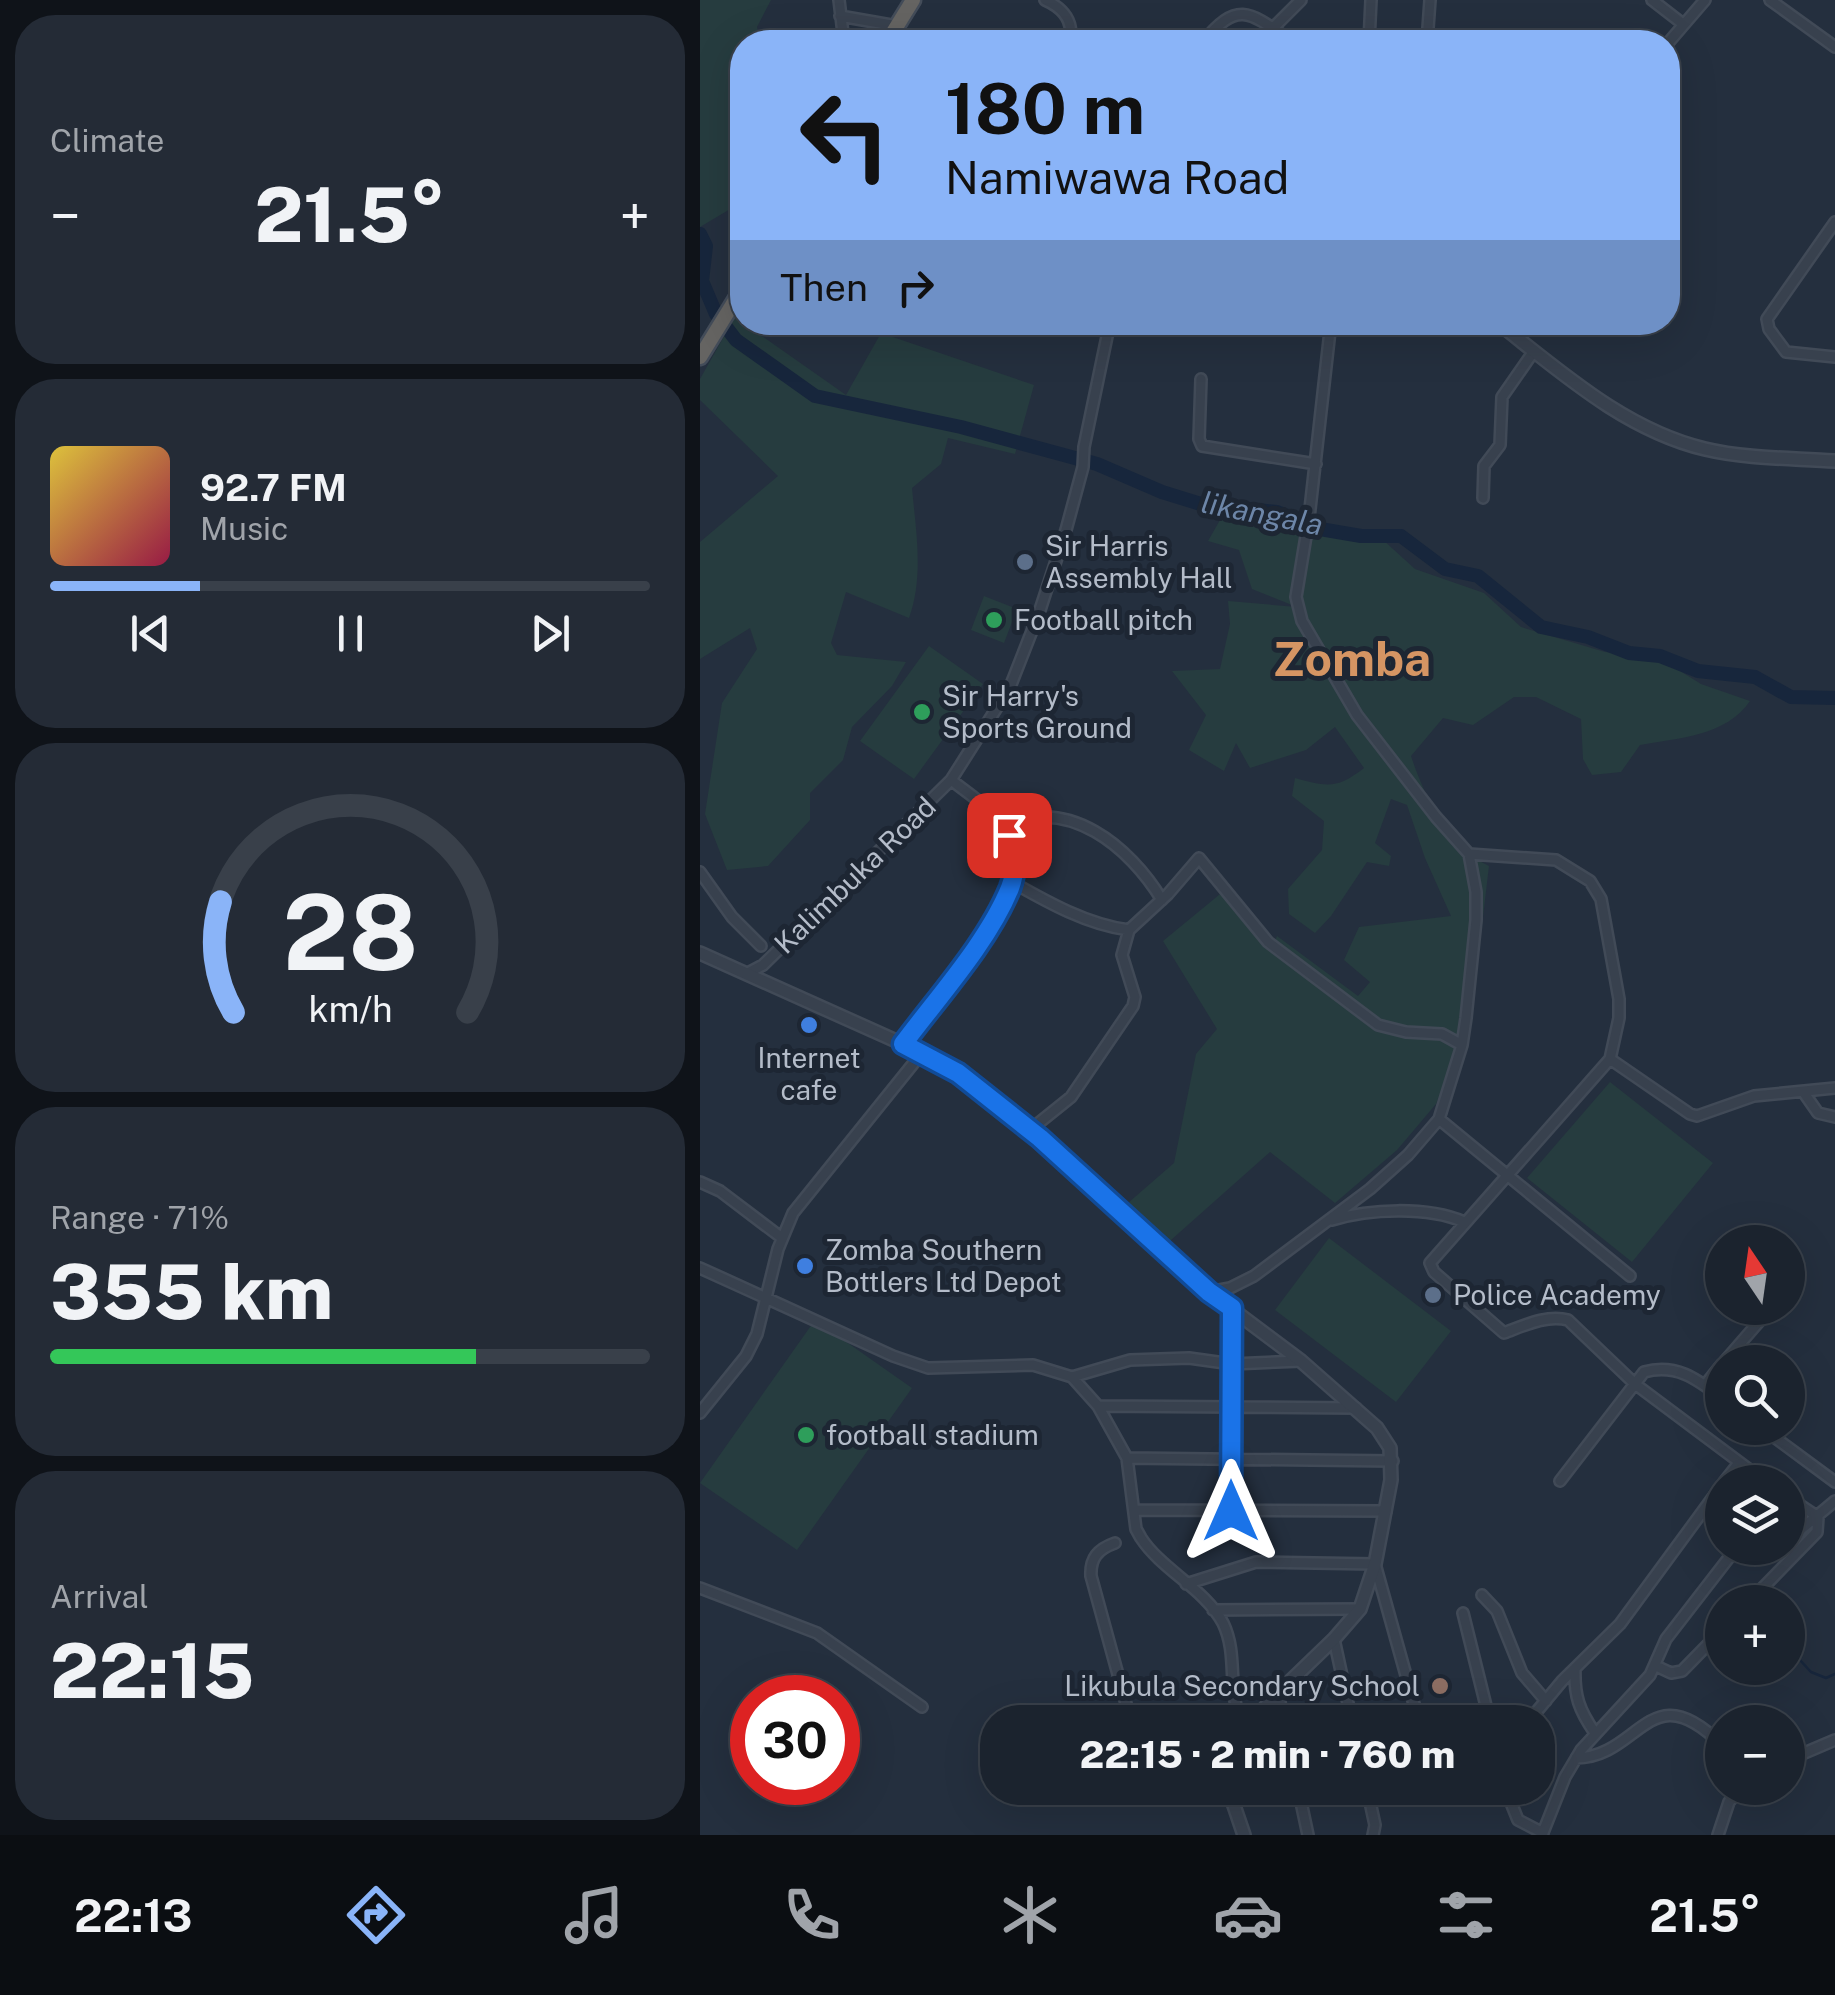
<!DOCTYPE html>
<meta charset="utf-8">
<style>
:root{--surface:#1b232e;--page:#242b36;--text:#f1f3f6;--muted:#a0a4aa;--line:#39404a;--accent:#8ab4f8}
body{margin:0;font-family:"Public Sans",sans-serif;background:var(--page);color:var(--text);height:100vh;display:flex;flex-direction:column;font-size:38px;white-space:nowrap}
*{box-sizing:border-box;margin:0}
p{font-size:32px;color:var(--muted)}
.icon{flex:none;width:55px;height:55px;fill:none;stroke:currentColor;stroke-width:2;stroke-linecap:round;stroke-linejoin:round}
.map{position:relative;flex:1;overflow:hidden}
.side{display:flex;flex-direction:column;gap:15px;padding:15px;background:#0f1319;width:700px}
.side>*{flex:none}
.guide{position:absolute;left:30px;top:30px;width:950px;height:305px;border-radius:40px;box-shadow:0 10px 40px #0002,0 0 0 2px var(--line);background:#8ab4f8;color:#111;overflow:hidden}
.needle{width:65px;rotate:347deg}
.tools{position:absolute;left:1005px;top:1225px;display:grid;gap:20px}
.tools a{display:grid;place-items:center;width:100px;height:100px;border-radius:50%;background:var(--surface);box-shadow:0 10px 40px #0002,0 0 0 2px var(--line);font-size:50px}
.speed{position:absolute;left:30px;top:1675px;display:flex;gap:20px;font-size:50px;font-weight:700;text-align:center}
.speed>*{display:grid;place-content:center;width:130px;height:130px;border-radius:50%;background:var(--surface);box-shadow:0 10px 40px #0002,0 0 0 2px var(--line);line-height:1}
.speed .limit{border:15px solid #d22;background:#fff;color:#111}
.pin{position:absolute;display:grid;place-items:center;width:85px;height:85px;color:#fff;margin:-42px;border-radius:20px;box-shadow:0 5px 15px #0006}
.me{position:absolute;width:110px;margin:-55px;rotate:0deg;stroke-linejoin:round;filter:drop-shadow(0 0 8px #0008)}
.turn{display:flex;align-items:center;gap:35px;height:210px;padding:0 50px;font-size:45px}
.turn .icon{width:130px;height:130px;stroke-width:2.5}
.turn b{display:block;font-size:70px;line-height:85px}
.then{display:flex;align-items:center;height:95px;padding:0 50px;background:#0003;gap:20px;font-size:38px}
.big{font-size:75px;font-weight:800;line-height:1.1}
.side .card{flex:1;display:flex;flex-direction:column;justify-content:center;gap:15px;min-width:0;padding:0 35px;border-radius:40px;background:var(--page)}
.side .dial{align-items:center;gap:0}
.dial svg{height:260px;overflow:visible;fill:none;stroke:var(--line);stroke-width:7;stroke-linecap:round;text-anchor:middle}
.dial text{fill:var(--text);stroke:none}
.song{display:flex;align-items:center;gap:30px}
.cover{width:120px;height:120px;border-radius:15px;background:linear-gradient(135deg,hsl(50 70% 55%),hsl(340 70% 35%))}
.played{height:10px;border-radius:5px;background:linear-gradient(90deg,var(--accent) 25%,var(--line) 25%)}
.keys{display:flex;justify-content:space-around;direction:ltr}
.heat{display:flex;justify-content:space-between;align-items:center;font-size:55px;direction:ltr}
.charge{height:15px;border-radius:8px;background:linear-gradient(90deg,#34c759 71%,var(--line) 0)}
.trip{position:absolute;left:280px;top:1705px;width:575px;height:100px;border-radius:40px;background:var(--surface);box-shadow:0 10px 40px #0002,0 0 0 2px var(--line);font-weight:800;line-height:100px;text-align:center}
.tab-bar{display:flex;height:160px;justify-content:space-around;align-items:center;background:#0b0e12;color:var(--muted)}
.tab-bar .icon{width:70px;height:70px}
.tab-bar .on{color:var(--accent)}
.tab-bar b{font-size:45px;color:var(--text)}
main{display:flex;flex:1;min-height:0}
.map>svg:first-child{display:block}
.green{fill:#263c3f}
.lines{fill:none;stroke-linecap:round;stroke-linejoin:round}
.stream{stroke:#17263c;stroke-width:2.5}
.river{stroke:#17263c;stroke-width:14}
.minor-casing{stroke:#414a57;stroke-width:14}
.tertiary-casing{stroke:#414a57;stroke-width:16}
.trunk-casing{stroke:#434c59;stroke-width:19}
.minor{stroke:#38414e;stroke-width:9}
.tertiary{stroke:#38414e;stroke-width:11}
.trunk{stroke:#656462;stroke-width:14}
.route-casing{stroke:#114b97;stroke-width:25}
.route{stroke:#1a73e8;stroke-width:18}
.service-dot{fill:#5c6f8a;stroke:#1d2633;stroke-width:4}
.leisure-dot{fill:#2e9e5b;stroke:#1d2633;stroke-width:4}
.shop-dot{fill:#3f7fe0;stroke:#1d2633;stroke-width:4}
.education-dot{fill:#8d6e63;stroke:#1d2633;stroke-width:4}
.labels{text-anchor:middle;stroke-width:10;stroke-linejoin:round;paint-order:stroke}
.poi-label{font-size:28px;fill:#b4bcc9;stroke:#1d2633;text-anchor:start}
.street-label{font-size:28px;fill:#b4bcc9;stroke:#1d2633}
.water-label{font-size:30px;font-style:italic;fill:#6d86a8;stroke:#1d2633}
.town-label{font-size:48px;font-weight:bold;fill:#d59563;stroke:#1d2633}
</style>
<main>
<section class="side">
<div class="card"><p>Climate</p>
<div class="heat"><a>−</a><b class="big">21.5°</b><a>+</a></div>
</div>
<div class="card">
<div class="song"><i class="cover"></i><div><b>92.7 FM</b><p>Music</p></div></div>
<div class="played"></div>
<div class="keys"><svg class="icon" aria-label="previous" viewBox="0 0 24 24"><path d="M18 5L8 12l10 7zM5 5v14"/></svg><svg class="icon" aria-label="pause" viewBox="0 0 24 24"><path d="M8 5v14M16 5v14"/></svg><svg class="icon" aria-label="next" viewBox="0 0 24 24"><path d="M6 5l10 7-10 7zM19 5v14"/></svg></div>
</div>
<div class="card dial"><svg viewBox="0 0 100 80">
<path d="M14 69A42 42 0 1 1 86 69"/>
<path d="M14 69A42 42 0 0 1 10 35" stroke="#8ab4f8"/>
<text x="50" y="56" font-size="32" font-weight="700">28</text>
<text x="50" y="72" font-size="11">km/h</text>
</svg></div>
<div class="card"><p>Range · 71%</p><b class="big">355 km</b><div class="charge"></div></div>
<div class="card"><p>Arrival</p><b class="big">22:15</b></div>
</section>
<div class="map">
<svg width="1135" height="1835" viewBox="0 0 1135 1835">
<rect width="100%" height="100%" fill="#242f3e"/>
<path class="green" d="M0,0h71l-14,27 3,15h-18v160l-42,25z
M35,317l111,78 35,-62 153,52 -19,69 -67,-16 -7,26 -29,24c4,44 12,88 -3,130l-63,-26 -15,51 6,12 69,7 -14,24 -40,41 -9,33 -33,33v27l-42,46 -41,4 -22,-56 17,-111 35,-54 -7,-21 -50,31v-117l78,-66 -78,-76v-21z
M545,512l82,24 55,3 33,30 69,24 37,34 84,25 34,3 33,11 29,18 49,17c-24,35 -71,37 -110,44l-19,27 -29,3 -9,-16 -2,-40 -45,-22h-22l-41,28 -30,-7 -32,38c14,42 37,90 78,110l-18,153 -35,85 -39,46 -62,53 -65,-51 -108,96 -42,-38 54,-47 22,-109 21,-25 -54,-88 62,-51 47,58 5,-12 81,60 12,-14 -26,-22 15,-33 92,-11 -26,-58 -18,-53 -16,-6 -16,44 16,13 -2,10 -22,-4 -36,54 -16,17 -26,-19 -1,-25 34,-39 2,-29 -32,-25 3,-18c33,9 42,11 69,-10l-29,-41 -29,23 -56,18 -14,-25 -12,28 -35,-21 17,-35 -34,-44 48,-2 10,-45 -2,-23 69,6 -45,-18 -13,-39 -31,-9 16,-28z
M284,596l33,13 -13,34 -33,-13z
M229,646l54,38 -69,95 -54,-38z
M910,1082l103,81 -81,99 -105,-84z
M629,1238l122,93 -55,71 -121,-92z
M115,1320l97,68 -115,162 -97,-67z"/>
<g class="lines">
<path class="stream" d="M1088,1661l11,-2 12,13 15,6 9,-4"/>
<path class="river" d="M0,234l6,12 -4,35 14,33 20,26 79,56 146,31 136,37 65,28 42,13 73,7 43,17 41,7h40l44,33 33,7 63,51 47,10 41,16 31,3 38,15 57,6 36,20 44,1"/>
<g class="minor-casing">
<path id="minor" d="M139,0l5,42
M345,0c18,8 30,22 24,42
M952,0l31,24
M1070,0l65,47
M140,16l57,10
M573,28l28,-28
M503,42c35,-42 46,-31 89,0
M669,42l2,-42
M727,42l3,-42
M968,43l37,-43
M1135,222l-68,97 2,10 17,23 49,5
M501,379l-2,60 3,7 114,18
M783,498l1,-32 16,-21 2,-48 32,-46
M304,828c63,-34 126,19 158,72
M769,854l87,6 34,21 11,18 18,100v19l-9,41
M0,872l32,45 29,29
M312,882c35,20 76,43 117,48
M48,973l15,-8 188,-185 59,-93 29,-74 27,-83 17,-63 1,-20 26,-125
M203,1044c30,-41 131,-154 109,-205 -11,-24 -40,-43 -61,-59
M1104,1093l14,20 17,4
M739,1119l191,157
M330,1130l41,-33 62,-91 2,-9 -13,-42 7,-25 39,-36 31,-36 69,84 110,83 28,7 36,2 20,11
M0,1182l20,9 62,47
M632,1220c37,-11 95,-14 132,2
M0,1268l193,88 35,12 105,-3 39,12 26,29 29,52 9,71 5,9c21,32 64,51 82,85 16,33 3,68 19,99
M509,1292l21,-4 24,-12 116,-87 38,-34 31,-36 23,-74 4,-27 10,-98v-28l-7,-38 -33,-37 -79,-102 -55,-94 -6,-24 13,-79 22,-196
M1024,1362l47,-54
M372,1377l58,-17 59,-2 43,6 69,-3
M1005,1385l17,-21
M398,1406l258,2
M0,1413l46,-57 11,-22 21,-85 15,-36 128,-159
M1062,1428l73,54
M427,1458l266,3
M860,1481l84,-109c33,-9 54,8 78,26
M1024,1482l14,-18
M1066,1482l-131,-98 -67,-64c-21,-6 -45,6 -64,13l-70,-61 -4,-9 180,-204 80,55 7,2 57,-20 81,-8
M434,1510l252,1
M531,1511l1,-203
M1088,1540l47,-39
M415,1543c-17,6 -25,15 -24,33l40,146
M486,1584l70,-22 119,2 44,158
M0,1588l117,45 105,74
M782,1595l15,16 25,62 24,28
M1049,1602l68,-70 1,-15 -30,-20
M513,1610l147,-1
M763,1613l27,109
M634,1639l18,83
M956,1666l15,7 11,-2 40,-41
M875,1668c-1,28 4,42 20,65
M578,1693l6,29
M828,1722l34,-41 58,-57 102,-139
M876,1758c65,-1 73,-86 146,-13
M1088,1760l47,-20
M598,1788l10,47
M667,1788l8,37 -2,10
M737,1788l1,3
M805,1788l13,32 25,13
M842,1835l23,-58 16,-27 69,-75 16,-36 65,-84 12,-4 21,5 15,-8
M1018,1835l11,-33 12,-14"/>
</g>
<g class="tertiary-casing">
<path id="tertiary" d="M797,322c64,50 128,108 208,127 42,10 87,9 130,12
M0,953l203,91 55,29 82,65 169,154 92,69 76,67 13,20 1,32 -16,84 -15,45 -26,30 -56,54 -26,29
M528,1788l16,47"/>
</g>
<g class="trunk-casing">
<path id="trunk" d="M187,42l26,-42
M0,357l42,-68"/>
</g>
<use href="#minor" class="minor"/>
<use href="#tertiary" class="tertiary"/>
<use href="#trunk" class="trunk"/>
</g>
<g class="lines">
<g class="route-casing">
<path id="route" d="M309,835c8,15 7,37 1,53 -22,54 -72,109 -107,156l55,29 82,65 169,154 23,16 -1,203"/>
</g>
<use href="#route" class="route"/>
</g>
<g class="service-dot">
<circle cx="325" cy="562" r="10"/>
<circle cx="733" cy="1295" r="10"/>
</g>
<g class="leisure-dot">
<circle cx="294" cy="620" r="10"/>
<circle cx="222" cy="712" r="10"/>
<circle cx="106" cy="1435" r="10"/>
</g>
<g class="shop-dot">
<circle cx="109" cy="1025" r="10"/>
<circle cx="105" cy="1266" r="10"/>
</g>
<circle class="education-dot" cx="740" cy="1686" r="10"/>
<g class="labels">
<g class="poi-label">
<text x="345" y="556">Sir Harris<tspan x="345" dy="32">Assembly Hall</tspan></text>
<text x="314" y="630">Football pitch</text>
<text x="242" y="706">Sir Harry's<tspan x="242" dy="32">Sports Ground</tspan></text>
<text x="109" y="1068" text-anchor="middle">Internet<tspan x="109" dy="32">cafe</tspan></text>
<text x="125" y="1260">Zomba Southern<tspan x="125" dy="32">Bottlers Ltd Depot</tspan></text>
<text x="753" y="1305">Police Academy</text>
<text x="126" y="1445">football stadium</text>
<text x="720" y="1696" text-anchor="end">Likubula Secondary School</text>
</g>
<g class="street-label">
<text transform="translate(155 875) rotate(-44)" y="10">Kalimbuka Road</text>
</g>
<g class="water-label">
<text transform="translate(562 514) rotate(11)" y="10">likangala</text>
</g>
<g class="town-label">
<text x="652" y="676">Zomba</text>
</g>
</g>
</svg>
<div class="tools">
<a><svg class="needle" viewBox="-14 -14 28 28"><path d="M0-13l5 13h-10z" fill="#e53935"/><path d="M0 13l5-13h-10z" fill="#a0a4aa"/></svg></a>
<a><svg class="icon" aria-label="search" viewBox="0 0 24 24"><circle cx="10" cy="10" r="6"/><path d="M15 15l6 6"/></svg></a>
<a><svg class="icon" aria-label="layers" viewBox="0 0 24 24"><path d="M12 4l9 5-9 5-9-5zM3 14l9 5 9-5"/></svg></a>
<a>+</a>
<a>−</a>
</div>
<div class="speed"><div class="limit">30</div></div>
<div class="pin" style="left:309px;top:835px;background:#d93025"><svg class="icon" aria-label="arrive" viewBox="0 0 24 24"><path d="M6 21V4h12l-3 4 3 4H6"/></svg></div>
<svg class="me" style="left:531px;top:1511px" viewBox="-20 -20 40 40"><path d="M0-17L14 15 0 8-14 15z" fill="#1a73e8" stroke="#fff" stroke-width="4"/></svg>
<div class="trip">22:15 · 2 min · 760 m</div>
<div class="guide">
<div class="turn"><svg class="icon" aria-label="left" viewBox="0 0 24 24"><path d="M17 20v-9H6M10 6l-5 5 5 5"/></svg><div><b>180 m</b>Namiwawa Road</div></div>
<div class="then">Then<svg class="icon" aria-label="right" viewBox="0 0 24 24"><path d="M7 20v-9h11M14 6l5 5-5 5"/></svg></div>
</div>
</div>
</main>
<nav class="tab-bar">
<b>22:13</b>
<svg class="icon on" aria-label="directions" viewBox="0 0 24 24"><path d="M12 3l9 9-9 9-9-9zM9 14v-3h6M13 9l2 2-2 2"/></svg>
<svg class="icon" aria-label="music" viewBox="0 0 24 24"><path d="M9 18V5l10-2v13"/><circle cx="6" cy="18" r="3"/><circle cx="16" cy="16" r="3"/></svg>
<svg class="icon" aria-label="phone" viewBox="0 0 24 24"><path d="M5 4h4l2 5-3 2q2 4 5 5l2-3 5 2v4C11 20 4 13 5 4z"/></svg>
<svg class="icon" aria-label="climate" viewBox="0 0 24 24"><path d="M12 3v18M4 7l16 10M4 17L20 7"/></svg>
<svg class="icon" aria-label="car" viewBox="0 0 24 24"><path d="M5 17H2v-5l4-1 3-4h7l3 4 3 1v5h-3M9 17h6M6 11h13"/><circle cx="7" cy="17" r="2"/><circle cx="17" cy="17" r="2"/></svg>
<svg class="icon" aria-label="filters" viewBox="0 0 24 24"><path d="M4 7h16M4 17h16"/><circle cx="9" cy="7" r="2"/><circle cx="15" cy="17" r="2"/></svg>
<b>21.5°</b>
</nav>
